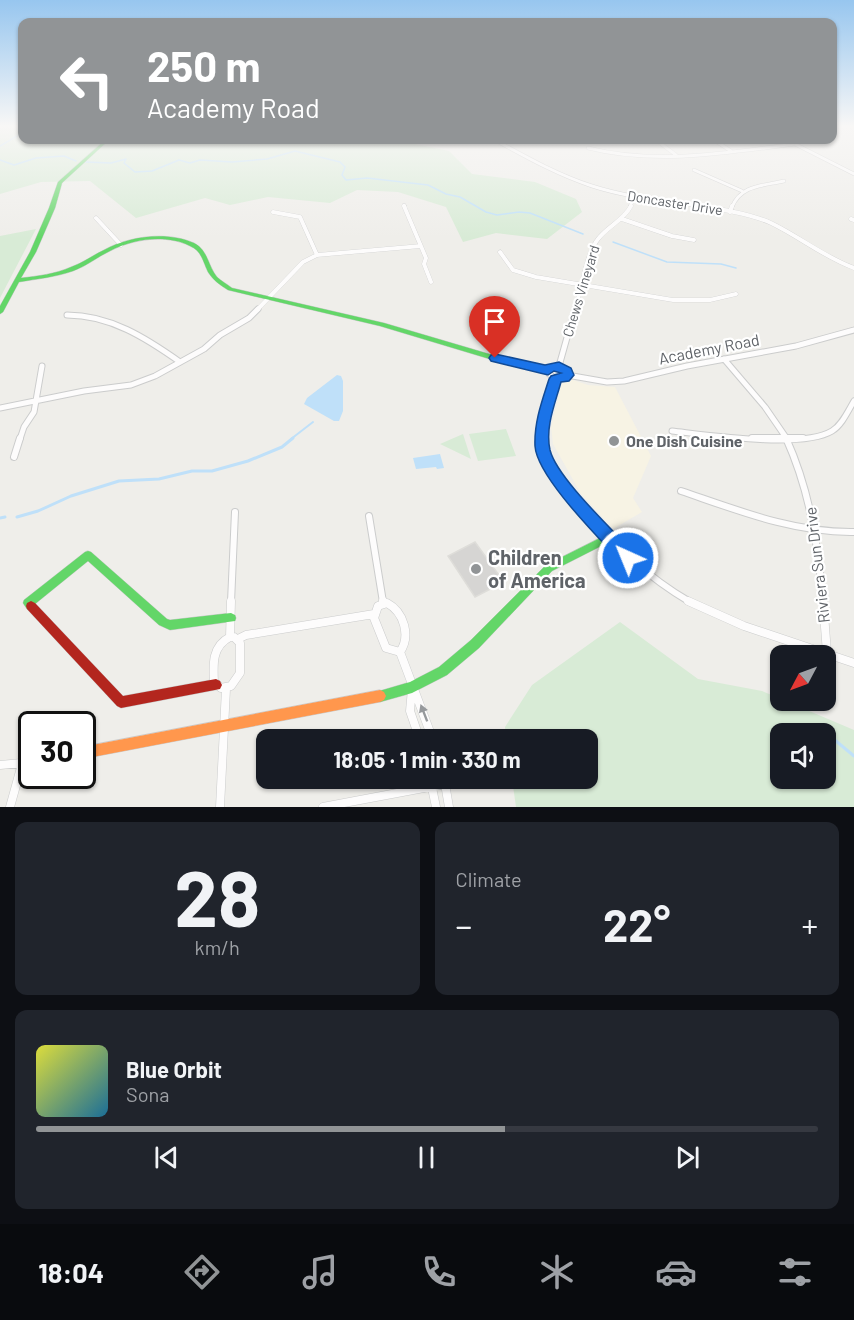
<!DOCTYPE html>
<meta charset="utf-8">
<style>
:root{--surface:#171b24;--page:#20242c;--text:#f1f3f6;--muted:#9ea1a6;--line:#363941;--accent:#919496}
body{margin:0;font-family:Barlow,sans-serif;background:var(--page);color:var(--text);height:100vh;display:flex;flex-direction:column;font-size:22px;white-space:nowrap}
*{box-sizing:border-box;margin:0}
p{font-size:20px;color:var(--muted)}
.icon{flex:none;width:33px;height:33px;fill:none;stroke:currentColor;stroke-width:2;stroke-linecap:round;stroke-linejoin:round}
.map{position:relative;height:807px;overflow:hidden}
.sheet{display:flex;flex-direction:column;gap:15px;padding:15px;background:#0d0f14;flex:1}
.sheet>*{flex:none}
.hud{position:absolute;left:18px;top:18px;width:819px;height:126px;border-radius:12px;box-shadow:0 2px 4px #0004;background:#919496;color:#fff;overflow:hidden}
.needle{width:39px;rotate:229deg}
.fabs{position:absolute;left:770px;top:645px;display:grid;gap:12px}
.fabs a{display:grid;place-items:center;width:66px;height:66px;border-radius:12px;background:var(--surface);box-shadow:0 2px 4px #0004;font-size:30px}
.speed{position:absolute;left:18px;top:711px;display:flex;gap:12px;font-size:30px;font-weight:700;text-align:center}
.speed>*{display:grid;place-content:center;width:78px;height:78px;border-radius:50%;background:var(--surface);box-shadow:0 2px 4px #0004;line-height:1}
.speed .limit{border:3px solid #111;border-radius:9px;background:#fff;color:#111}
.pin{position:absolute;display:grid;place-items:center;width:51px;height:51px;color:#fff;margin:-62px -26px;border-radius:50% 50% 50% 0;rotate:-45deg;box-shadow:0 0 6px #0007}
.pin .icon{rotate:45deg}
.me{position:absolute;width:66px;margin:-33px;rotate:316deg;stroke-linejoin:round;filter:drop-shadow(0 0 4px #0008)}
.turn{display:flex;align-items:center;gap:21px;height:126px;padding:0 30px;font-size:27px}
.turn .icon{width:78px;height:78px;stroke-width:2.5}
.turn b{display:block;font-size:42px;line-height:51px}
.big{font-size:45px;font-weight:700;line-height:1.1}
.sheet .widget{flex:1;display:flex;flex-direction:column;justify-content:center;gap:9px;min-width:0;padding:0 21px;border-radius:12px;background:var(--page)}
.sheet .dial{align-items:center;gap:0}
.dial b{font-size:78px;line-height:1}
.song{display:flex;align-items:center;gap:18px}
.cover{width:72px;height:72px;border-radius:9px;background:linear-gradient(135deg,hsl(60 70% 55%),hsl(200 70% 35%))}
.played{height:6px;border-radius:3px;background:linear-gradient(90deg,var(--accent) 60%,var(--line) 60%)}
.keys{display:flex;justify-content:space-around;direction:ltr}
.heat{display:flex;justify-content:space-between;align-items:center;font-size:33px;direction:ltr}
.sheet .tiles{flex:1;display:grid;gap:15px;grid-template-columns:1fr 1fr}
.widget:last-child{grid-column:span 2}
.trip{position:absolute;left:256px;top:729px;width:342px;height:60px;border-radius:12px;background:var(--surface);box-shadow:0 2px 4px #0004;font-weight:700;line-height:60px;text-align:center}
.menu{display:flex;height:96px;justify-content:space-around;align-items:center;background:#090b0e;color:var(--muted)}
.menu .icon{width:42px;height:42px}
.menu .on{color:var(--accent)}
.menu b{font-size:27px;color:var(--text)}
.map>svg:first-child{display:block}
.commercial{fill:#f7f3e4}
.green{fill:#d8ebd6;fill-rule:evenodd}
.water{fill:#bfe0f9}
.lines{fill:none;stroke-linecap:round;stroke-linejoin:round}
.stream-far2{stroke:#bfe0f9;stroke-width:1.5}
.stream-far1{stroke:#bfe0f9;stroke-width:2}
.stream{stroke:#bfe0f9;stroke-width:3}
.building{fill:#d6d5d3;stroke:#deddd9;stroke-width:1.5}
.street-far4-casing{stroke:#cbcccc;stroke-width:4}
.street-far3-casing{stroke:#cbcccc;stroke-width:4.5}
.street-far2-casing{stroke:#cbcccc;stroke-width:7}
.street-far1-casing{stroke:#cbcccc;stroke-width:8}
.street-casing{stroke:#cbcccc;stroke-width:9}
.fast-casing{stroke:#cacacb;stroke-width:1}
.slow-casing{stroke:#cacacb;stroke-width:1}
.jam-casing{stroke:#cacacb;stroke-width:1}
.street-far4{stroke:#fdfcfc;stroke-width:3}
.street-far3{stroke:#fdfcfc;stroke-width:4}
.street-far2{stroke:#fdfcfc;stroke-width:5}
.street-far1{stroke:#fdfcfc;stroke-width:6}
.street{stroke:#fdfcfc;stroke-width:8}
.fast{fill:#63d668;fill-rule:evenodd}
.slow{fill:#ff974d;fill-rule:evenodd}
.jam{fill:#b3261e;fill-rule:evenodd}
.oneway{fill:#96999c}
.route{fill:#1a73e8;stroke:#114b97;stroke-width:1.5}
.poi-dot{fill:#919496;stroke:#fff;stroke-width:2}
.labels{text-anchor:middle;stroke-width:4.5;stroke-linejoin:round;paint-order:stroke}
.far-street-label{font-size:14px;fill:#5f6368;stroke:#fff}
.street-label{font-size:16px;fill:#5f6368;stroke:#fff}
.poi-label{font-size:16px;font-weight:bold;fill:#5f6368;stroke:#fff;text-anchor:start}
.near-poi-label{font-size:20px;font-weight:bold;fill:#5f6368;stroke:#fff;text-anchor:start}
</style>
<div class="map">
<svg width="854" height="807" viewBox="0 0 854 807">
<rect width="100%" height="100%" fill="#efeeea"/>
<path class="commercial" d="M573,380l15,5 27,2 36,69 -18,42 9,14 -29,17 -32,-35 -28,-50 -2,-17 11,-45z"/>
<path class="green" d="M0,125h22v15h135l52,4 34,-4h153l53,11 23,23 63,8 41,17 6,13 -35,27 -51,-6 -33,9 -17,-35 -48,-15 -41,-2 -27,13 -62,-6 -38,8 -25,-7 -69,20 -46,-37 -49,1 -41,12z
M36,229l-36,69v-62z
M506,429l10,27 -38,5 -9,-27z
M463,434l8,25 -31,-15z
M620,622l78,57 64,12 92,39v77h-338l-4,-28 76,-1v-38l-82,-1 -1,-12 27,-42zM780,734h45v44h-45z"/>
<path class="water" d="M337,375l4,1 2,5v30l-4,10h-5l-30,-17 3,-6z
M440,454l4,14 -7,1 -1,-2 -20,2 -3,-11z"/>
<g class="lines">
<path class="stream-far2" d="M0,146l22,-13
M0,160l14,5 22,-7 28,-2 12,5
M86,162l25,1 15,-4 -2,4 11,9 17,-1 27,-11 11,3 10,-3 32,2 35,-3 28,-8 45,11 5,5 -3,8 4,5 21,-2 61,7 18,9 14,3 26,15 11,3 22,-3 11,1 53,21
M613,242l54,20 54,2 15,4"/>
<path class="stream-far1" d="M291,439l22,-17"/>
<path class="stream" d="M17,517l21,-6 33,-15 48,-15 40,-2 33,-8h20l36,-10 34,-14 11,-9
M0,518l5,-1
M830,736l24,20"/>
</g>
<path class="building" d="M475,542l29,40 -29,15 -27,-41z"/>
<g class="lines">
<g class="street-far4-casing">
<path id="street-far4" d="M495,140c31,17 63,35 97,46 37,12 76,15 115,21
M656,140l20,15
M714,140l17,11
M787,140l67,34
M588,148c68,17 138,5 207,-4
M694,170l48,21
M404,205l1,2
M630,207l4,-11
M732,207c9,-22 30,-21 52,-26"/>
</g>
<g class="street-far3-casing">
<path id="street-far3" d="M404,206l22,52 -2,6 7,18
M697,206c25,3 51,7 74,17 29,14 53,34 83,45
M273,212l27,5 17,38
M730,212l2,-6
M96,218l25,27
M622,219l50,17 22,4
M851,219l3,1
M500,252l13,18 23,7 137,23h37l26,-6
M257,310l46,-48 14,-7 104,-9
M575,310c6,-19 11,-56 23,-71 10,-13 25,-18 33,-33"/>
</g>
<g class="street-far2-casing">
<path id="street-far2" d="M67,315c43,0 79,23 113,47
M724,359l41,48 22,32
M559,366l16,-57
M559,366l8,5 -1,5 -10,3 -7,-5 -1,-4z
M567,375l40,7 17,-1 63,-15 109,-20 58,-16
M0,408l84,-17 47,-6 24,-9 49,-27 16,-14 29,-17 9,-9
M672,431c36,4 130,18 160,0 10,-6 16,-20 22,-30
M20,439l4,-12 10,-15 8,-46
M541,439l2,-18 13,-42"/>
</g>
<g class="street-far1-casing">
<path id="street-far1" d="M541,438c4,29 24,49 42,70 32,38 64,69 107,94
M752,438h51
M786,438c24,53 32,107 37,164
M14,457l6,-19
M681,491c56,19 113,42 173,41
M369,516l14,86
M231,602l4,-90"/>
</g>
<g class="street-casing">
<path id="street" d="M383,601v3
M688,601l56,25 110,37
M823,601l4,52
M387,603c17,9 24,33 13,49l-14,-4 -12,-30 4,-12z
M230,637h4l6,6v30l-9,13 -10,2 -7,-6c-1,-18 -2,-36 16,-45z
M230,637l1,-36
M238,639l8,-4 128,-21
M400,652l33,88
M412,689l-2,22 10,29
M0,765l32,-3
M430,778l6,29
M444,778l5,29
M10,807l12,-43
M220,807l6,-118
M323,807l122,-23"/>
</g>
<g class="fast-casing">
<path id="fast" d="M105,140h4l-47,43 -7,25 -19,44 -15,26c17,-2 34,-4 50,-11 12,-4 22,-12 33,-17 25,-14 63,-19 90,-7 14,7 14,23 23,34 4,4 10,7 15,11l152,35 112,33 52,12 4,2 -4,2 -55,-12 -113,-34 -152,-36c-8,-5 -15,-10 -20,-18 -5,-10 -6,-21 -18,-26 -24,-12 -57,-7 -80,5 -13,6 -23,15 -37,20 -17,6 -36,8 -54,11l-16,30 -3,2v-8l30,-54 19,-44 9,-26z
M608,534l3,1 2,3 -2,3 -59,30 -73,77 -32,27 -35,18 -32,9 -4,-2 -2,-4 2,-4 34,-10 29,-15 32,-27 75,-75z
M88,551l3,1 76,67 3,1 61,-7 4,2 1,3 -1,3 -65,9 -11,-5 -71,-64 -53,43 1,2 -1,3 -4,2 -4,-2 -4,-6 1,-3 61,-48z"/>
</g>
<g class="slow-casing">
<path id="slow" d="M380,690l4,2 2,4 -2,4 -4,2 -298,57v-12z"/>
</g>
<g class="jam-casing">
<path id="jam" d="M31,601l4,2 88,93 93,-17 4,2 2,4 -2,4 -99,19 -4,-2 -90,-97 -1,-3 1,-3z"/>
</g>
<use href="#street-far4" class="street-far4"/>
<use href="#street-far3" class="street-far3"/>
<use href="#street-far2" class="street-far2"/>
<use href="#street-far1" class="street-far1"/>
<use href="#street" class="street"/>
<use href="#fast" class="fast"/>
<use href="#slow" class="slow"/>
<use href="#jam" class="jam"/>
</g>
<defs><path id="oneway-solid" d="M-6-.8H1V-3.2L6.5 0L1 3.2V.8H-6Z" transform="scale(1.5)"/></defs>
<use class="oneway" href="#oneway-solid" transform="translate(424 713) rotate(-111)"/>
<linearGradient id="sky" x2="0" y2="1"><stop stop-color="#97c6ef"/><stop offset="0.53" stop-color="#f8f7f6"/><stop offset="1" stop-color="#f8f7f6" stop-opacity="0"/></linearGradient>
<rect width="854" height="238" fill="url(#sky)"/>
<path class="route" d="M495,354l50,11 14,-3 12,6 3,7 -5,6 -8,1c-6,22 -16,45 -11,68 7,28 63,80 84,103l2,5 -2,5 -6,3 -6,-3c-22,-24 -85,-86 -87,-117 -1,-24 7,-45 14,-67l2,-3 10,-3 -7,-2 -6,4 -57,-14 -2,-3 2,-3z"/>
<g class="poi-dot">
<circle cx="614" cy="441" r="6"/>
<circle cx="476" cy="569" r="6"/>
</g>
<g class="labels">
<g class="far-street-label">
<text transform="translate(675 203) rotate(9)" y="5">Doncaster Drive</text>
<text transform="translate(581 291) rotate(-73)" y="5">Chews Vineyard</text>
</g>
<g class="street-label">
<text transform="translate(709 349) rotate(-11)" y="6">Academy Road</text>
<text transform="translate(817 565) rotate(-97)" y="6">Riviera Sun Drive</text>
</g>
<g class="poi-label">
<text x="626" y="447">One Dish Cuisine</text>
</g>
<g class="near-poi-label">
<text x="488" y="565">Children<tspan x="488" dy="23">of America</tspan></text>
</g>
</g>
</svg>
<div class="fabs">
<a><svg class="needle" viewBox="-14 -14 28 28"><path d="M0-13l5 13h-10z" fill="#e53935"/><path d="M0 13l5-13h-10z" fill="#9ea1a6"/></svg></a>
<a><svg class="icon" aria-label="sound" viewBox="0 0 24 24"><path d="M4 9h4l5-4v14l-5-4H4zM17 9q2 3 0 6"/></svg></a>
</div>
<div class="speed"><div class="limit">30</div></div>
<div class="pin" style="left:495px;top:358px;background:#d93025"><svg class="icon" aria-label="arrive" viewBox="0 0 24 24"><path d="M6 21V4h12l-3 4 3 4H6"/></svg></div>
<svg class="me" style="left:628px;top:558px" viewBox="-20 -20 40 40"><circle r="17" fill="#1a73e8" stroke="#fff" stroke-width="3"/><path d="M0-11L8 9 0 5-8 9z" fill="#fff"/></svg>
<div class="trip">18:05 · 1 min · 330 m</div>
<div class="hud">
<div class="turn"><svg class="icon" aria-label="left" viewBox="0 0 24 24"><path d="M17 20v-9H6M10 6l-5 5 5 5"/></svg><div><b>250 m</b>Academy Road</div></div>
</div>
</div>
<section class="sheet">
<div class="tiles">
<div class="widget dial"><b>28</b><p>km/h</p></div>
<div class="widget"><p>Climate</p>
<div class="heat"><a>−</a><b class="big">22°</b><a>+</a></div>
</div>
<div class="widget">
<div class="song"><i class="cover"></i><div><b>Blue Orbit</b><p>Sona</p></div></div>
<div class="played"></div>
<div class="keys"><svg class="icon" aria-label="previous" viewBox="0 0 24 24"><path d="M18 5L8 12l10 7zM5 5v14"/></svg><svg class="icon" aria-label="pause" viewBox="0 0 24 24"><path d="M8 5v14M16 5v14"/></svg><svg class="icon" aria-label="next" viewBox="0 0 24 24"><path d="M6 5l10 7-10 7zM19 5v14"/></svg></div>
</div>
</div>
</section>
<nav class="menu">
<b>18:04</b>
<svg class="icon on" aria-label="directions" viewBox="0 0 24 24"><path d="M12 3l9 9-9 9-9-9zM9 14v-3h6M13 9l2 2-2 2"/></svg>
<svg class="icon" aria-label="music" viewBox="0 0 24 24"><path d="M9 18V5l10-2v13"/><circle cx="6" cy="18" r="3"/><circle cx="16" cy="16" r="3"/></svg>
<svg class="icon" aria-label="phone" viewBox="0 0 24 24"><path d="M5 4h4l2 5-3 2q2 4 5 5l2-3 5 2v4C11 20 4 13 5 4z"/></svg>
<svg class="icon" aria-label="climate" viewBox="0 0 24 24"><path d="M12 3v18M4 7l16 10M4 17L20 7"/></svg>
<svg class="icon" aria-label="car" viewBox="0 0 24 24"><path d="M5 17H2v-5l4-1 3-4h7l3 4 3 1v5h-3M9 17h6M6 11h13"/><circle cx="7" cy="17" r="2"/><circle cx="17" cy="17" r="2"/></svg>
<svg class="icon" aria-label="filters" viewBox="0 0 24 24"><path d="M4 7h16M4 17h16"/><circle cx="9" cy="7" r="2"/><circle cx="15" cy="17" r="2"/></svg>
</nav>
